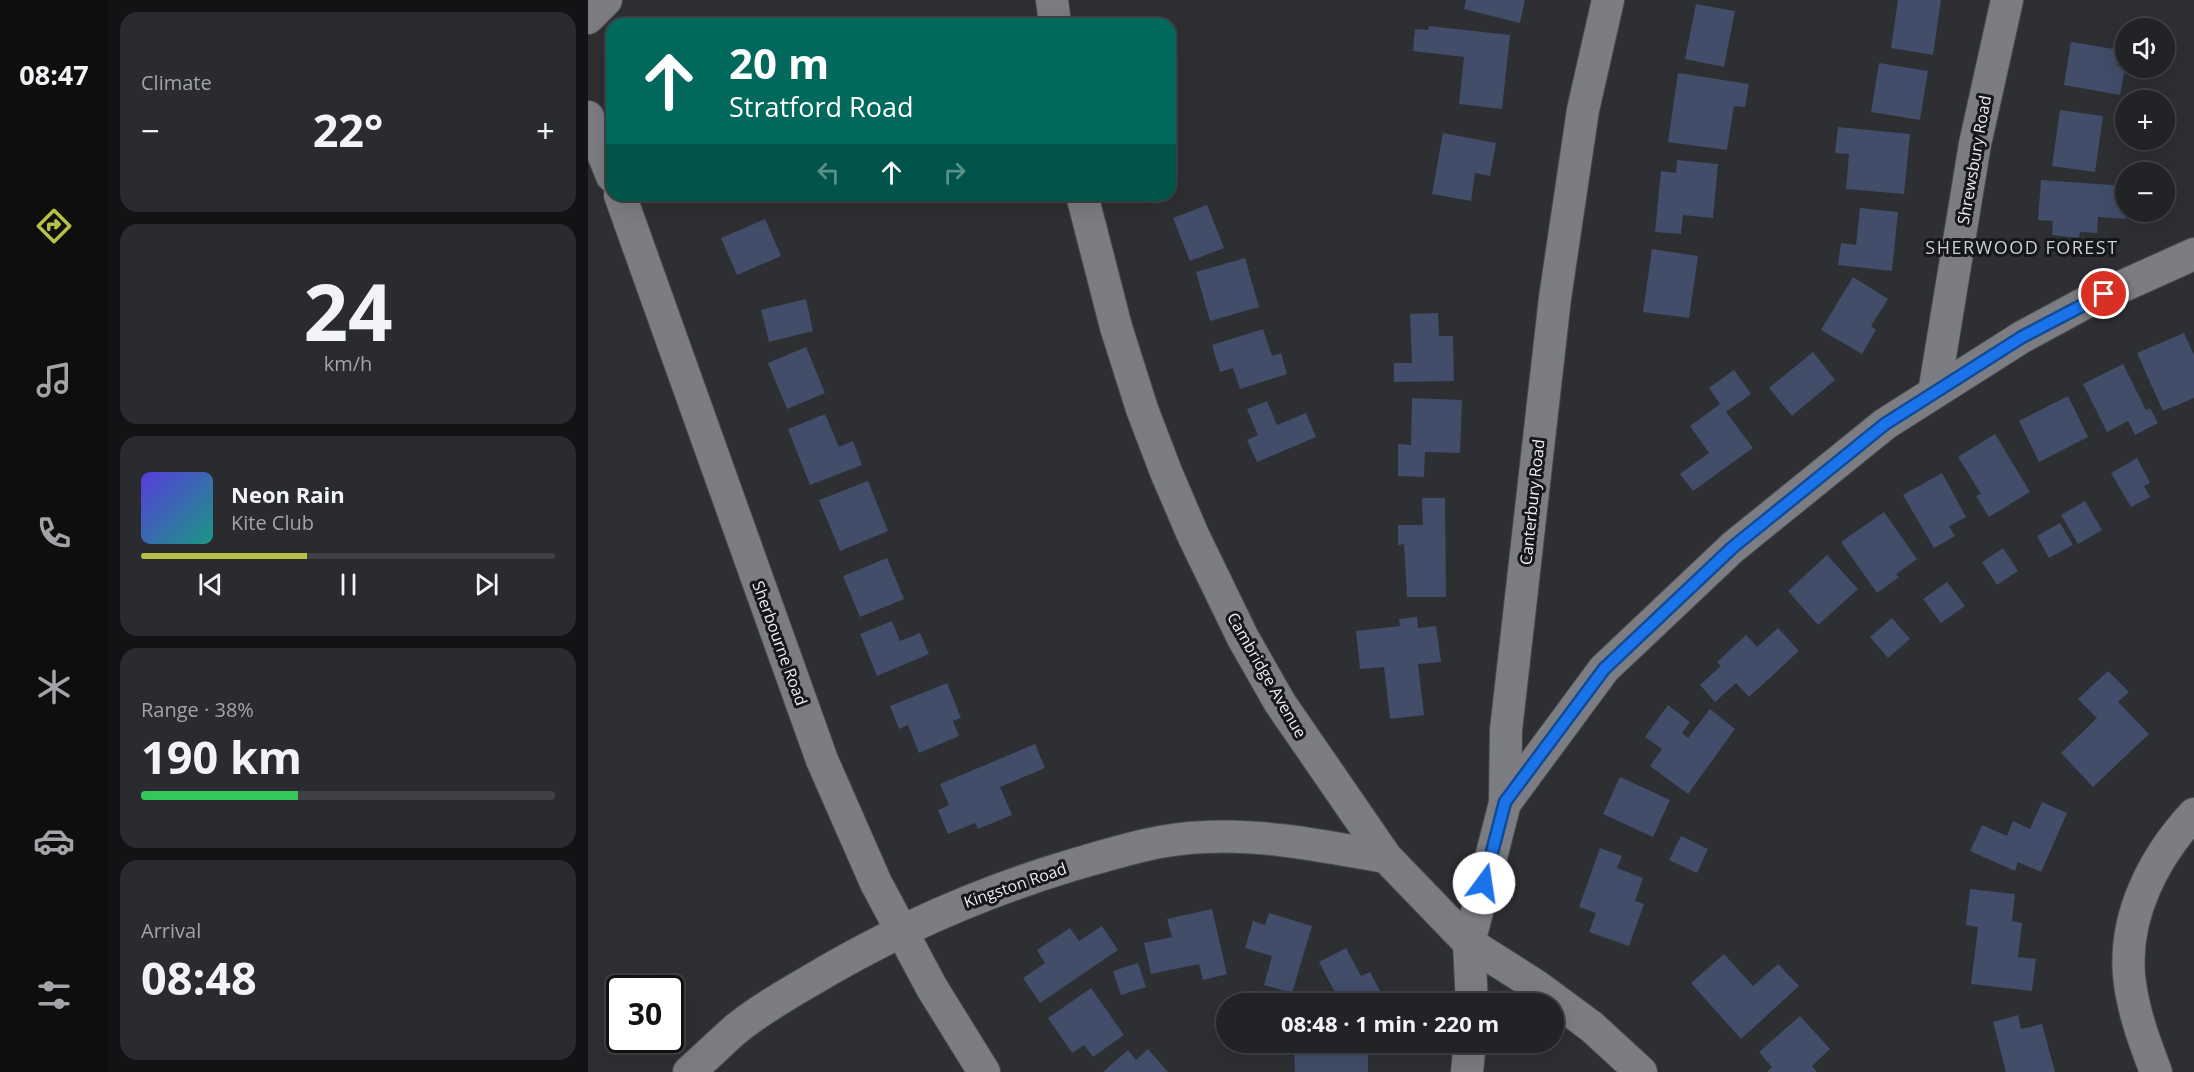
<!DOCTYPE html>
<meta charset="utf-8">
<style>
:root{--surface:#222326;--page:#2a2b2e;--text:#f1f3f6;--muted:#a2a4a7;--line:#3f4043;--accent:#b8c147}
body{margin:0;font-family:"Open Sans",sans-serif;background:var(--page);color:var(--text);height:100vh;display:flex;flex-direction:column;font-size:22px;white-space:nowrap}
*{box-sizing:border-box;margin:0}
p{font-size:20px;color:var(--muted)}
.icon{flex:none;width:33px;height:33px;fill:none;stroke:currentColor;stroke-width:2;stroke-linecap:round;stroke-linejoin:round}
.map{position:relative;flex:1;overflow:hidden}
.sheet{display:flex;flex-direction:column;gap:12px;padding:12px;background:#131315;width:480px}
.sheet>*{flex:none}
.hud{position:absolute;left:18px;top:18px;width:570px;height:183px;border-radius:18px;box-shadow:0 6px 24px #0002,0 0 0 2px var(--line);background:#00695c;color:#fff;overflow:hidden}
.controls{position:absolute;left:1527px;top:18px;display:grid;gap:12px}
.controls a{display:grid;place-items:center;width:60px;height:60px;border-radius:50%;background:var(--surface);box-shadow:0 6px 24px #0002,0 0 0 2px var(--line);font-size:30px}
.speed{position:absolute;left:18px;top:975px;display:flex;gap:12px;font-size:30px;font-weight:700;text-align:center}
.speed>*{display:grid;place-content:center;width:78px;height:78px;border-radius:50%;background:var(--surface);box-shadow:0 6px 24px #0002,0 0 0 2px var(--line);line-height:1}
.speed .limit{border:3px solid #111;border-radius:9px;background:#fff;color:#111}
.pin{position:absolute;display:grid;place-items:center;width:51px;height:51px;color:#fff;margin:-26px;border:3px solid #fff;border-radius:50%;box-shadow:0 2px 6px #0007}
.me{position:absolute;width:66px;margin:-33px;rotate:14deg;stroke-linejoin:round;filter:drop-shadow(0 0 4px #0008)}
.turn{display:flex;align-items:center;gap:21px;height:126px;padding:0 24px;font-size:27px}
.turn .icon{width:78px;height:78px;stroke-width:2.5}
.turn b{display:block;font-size:42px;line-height:51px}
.lanes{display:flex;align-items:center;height:57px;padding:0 24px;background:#0003;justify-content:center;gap:30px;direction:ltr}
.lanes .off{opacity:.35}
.big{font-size:45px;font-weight:700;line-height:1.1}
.sheet .tile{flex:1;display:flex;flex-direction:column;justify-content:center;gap:9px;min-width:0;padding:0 21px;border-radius:18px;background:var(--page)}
.sheet .dial{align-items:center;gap:0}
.dial b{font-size:78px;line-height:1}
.song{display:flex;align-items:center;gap:18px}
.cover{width:72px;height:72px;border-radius:9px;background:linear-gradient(135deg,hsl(250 70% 55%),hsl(170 70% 35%))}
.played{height:6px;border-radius:3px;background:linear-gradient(90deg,var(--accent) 40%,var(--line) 40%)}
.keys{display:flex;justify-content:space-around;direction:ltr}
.heat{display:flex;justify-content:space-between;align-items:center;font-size:33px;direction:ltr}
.charge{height:9px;border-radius:4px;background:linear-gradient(90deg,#34c759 38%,var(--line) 0)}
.trip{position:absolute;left:628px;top:993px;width:348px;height:60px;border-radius:30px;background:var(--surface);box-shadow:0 6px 24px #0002,0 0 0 2px var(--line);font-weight:700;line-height:60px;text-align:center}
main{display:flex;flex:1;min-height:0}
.tab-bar{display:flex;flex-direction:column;width:108px;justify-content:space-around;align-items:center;background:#0e0e0f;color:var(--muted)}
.tab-bar .icon{width:42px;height:42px}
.tab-bar .active{color:var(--accent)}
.tab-bar b{font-size:27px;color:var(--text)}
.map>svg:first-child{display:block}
.building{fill:#414d69}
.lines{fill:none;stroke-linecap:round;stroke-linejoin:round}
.street-casing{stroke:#494b4e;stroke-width:34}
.street{stroke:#7b7d82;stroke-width:32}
.route-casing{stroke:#114b97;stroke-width:15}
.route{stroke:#1a73e8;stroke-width:10}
.labels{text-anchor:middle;stroke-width:6;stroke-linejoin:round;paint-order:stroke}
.street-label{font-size:16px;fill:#eceef0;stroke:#161719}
.neighbourhood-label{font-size:18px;letter-spacing:1.5px;fill:#cccfd4;stroke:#161719}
</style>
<main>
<nav class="tab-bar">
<b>08:47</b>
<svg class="icon active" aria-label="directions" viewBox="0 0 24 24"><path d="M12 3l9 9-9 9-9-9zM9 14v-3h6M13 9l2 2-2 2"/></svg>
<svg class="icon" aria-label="music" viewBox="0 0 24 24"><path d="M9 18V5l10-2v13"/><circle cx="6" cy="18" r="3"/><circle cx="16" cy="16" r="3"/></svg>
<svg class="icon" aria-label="phone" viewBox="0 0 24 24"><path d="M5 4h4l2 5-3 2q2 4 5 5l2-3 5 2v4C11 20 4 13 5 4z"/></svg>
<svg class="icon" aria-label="climate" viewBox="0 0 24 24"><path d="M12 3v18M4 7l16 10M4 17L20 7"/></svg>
<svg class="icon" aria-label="car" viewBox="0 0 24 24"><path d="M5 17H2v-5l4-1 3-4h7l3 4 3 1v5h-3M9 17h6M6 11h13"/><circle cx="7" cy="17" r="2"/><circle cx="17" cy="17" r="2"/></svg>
<svg class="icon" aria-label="filters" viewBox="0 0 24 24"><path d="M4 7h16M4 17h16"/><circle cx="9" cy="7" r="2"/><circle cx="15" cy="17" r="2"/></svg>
</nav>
<section class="sheet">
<div class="tile"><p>Climate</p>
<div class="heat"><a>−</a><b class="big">22°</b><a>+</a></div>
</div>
<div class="tile dial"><b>24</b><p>km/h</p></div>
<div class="tile">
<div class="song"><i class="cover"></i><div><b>Neon Rain</b><p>Kite Club</p></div></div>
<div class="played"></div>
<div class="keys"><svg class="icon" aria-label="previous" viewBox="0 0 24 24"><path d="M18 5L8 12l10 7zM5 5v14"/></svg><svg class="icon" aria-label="pause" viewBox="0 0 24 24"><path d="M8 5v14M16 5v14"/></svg><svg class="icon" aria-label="next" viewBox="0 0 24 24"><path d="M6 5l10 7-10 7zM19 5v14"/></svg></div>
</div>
<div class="tile"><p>Range · 38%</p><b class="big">190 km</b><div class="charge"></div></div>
<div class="tile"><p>Arrival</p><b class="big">08:48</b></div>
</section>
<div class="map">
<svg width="1606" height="1072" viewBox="0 0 1606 1072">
<rect width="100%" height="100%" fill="#2d2f33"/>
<path class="building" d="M878,0h59l-5,23 -56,-14z
M1310,0h43l-8,55 -42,-7z
M1108,4l39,7 -11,56 -39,-8z
M841,26l81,9 -8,74 -43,-5 5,-47 -51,-6 2,-22 13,1z
M1483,42l49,8 -3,16 8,2 -5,27 -56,-10z
M1291,63l49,8 -8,49 -49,-8z
M1090,73l71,11 -4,23 -11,-1 -7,44 -59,-8z
M1472,110l43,6 -8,56 -43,-6z
M1250,127l72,7 -6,60 -58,-5 3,-35 -14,-1z
M855,133l53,10 -6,33 -15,-3 -4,28 -39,-7z
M1089,160l41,4 -5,54 -30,-3 -2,19 -26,-2 6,-61 15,2z
M1453,180l85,6 -1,33 -27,-2 -1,16 -17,-1 -1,6 -27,-3 1,-14 -15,-1z
M619,205l17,43 -34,13 -17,-43z
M1272,208l38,4 -6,59 -54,-6 3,-22 15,2z
M177,219l16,37 -44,19 -16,-37z
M1064,249l46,7 -9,62 -46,-6z
M657,258l14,49 -49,14 -14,-49z
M1265,277l35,22 -17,27 5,4 -14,24 -41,-24z
M218,299l7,32 -44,11 -8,-32z
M850,313l1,23h14l1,45 -60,1v-19h18l-2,-49z
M675,329l9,27 9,-3 6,21 -47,15 -7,-21 -13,4 -8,-27z
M1596,333l10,22v43l-31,13 -26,-58z
M218,347l19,46 -38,16 -19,-46z
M1225,352l22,28 -43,36 -23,-28z
M1535,364l23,46 4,-2 8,15 -23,12 -7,-14 -21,11 -24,-48z
M1146,370l17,24 -25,18 27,36 -60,43 -13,-17 29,-21 -19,-27 30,-22 -11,-16z
M1480,396l20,41 -49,25 -20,-41z
M824,398l50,2 -2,53 -35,-1 -1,25 -26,-1v-32l13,1z
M679,401l10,24 29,-12 10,24 -59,25 -10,-22 11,-5 -11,-26z
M237,414l14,33 14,-6 9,24 -52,20 -22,-56z
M1407,434l35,58 -41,25 -13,-21 5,-2 -23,-37z
M1549,458l13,25 -6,3 6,11 -19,10 -20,-34z
M1354,473l24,44 -17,9 6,10 -21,12 -31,-53z
M280,481l20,50 -48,20 -21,-51z
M834,498h23l1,99h-39l-3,-53 -6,1v-20h25z
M1497,501l17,29 -24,14 -17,-29z
M1296,512l33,47 -21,15 3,3 -22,16 -36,-51z
M1472,523l13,22 -24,13 -12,-22z
M1415,548l15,23 -21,14 -15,-23z
M1239,555l31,34 -40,36 -30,-34z
M299,558l17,41 -44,18 -17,-41z
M1359,582l18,24 -24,17 -18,-24z
M829,617l1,11 18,-2 5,36 -23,2 6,51 -34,4 -6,-52 -24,2 -4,-38 44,-5 -1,-7z
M1304,618l18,21 -22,19 -18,-21z
M304,621l8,20 20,-8 9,21 -52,22 -17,-42z
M1190,628l21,23 -50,46 -13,-14 -21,19 -15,-17 21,-19 -4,-4 29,-27 11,12z
M1520,671l21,21 -11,10 31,32 -56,53 -32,-34 36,-35 -19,-19z
M359,683l14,35 -8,3 6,15 -40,17 -11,-28 -9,4 -9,-23z
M1080,705l22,17 -8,11 6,5 22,-29 25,20 -47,65 -38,-28 12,-17 -17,-12z
M447,744l10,24 -45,19 12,28 -34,14 -3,-6 -27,11 -10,-24 11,-5 -9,-21z
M1032,777l50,23 -17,37 -50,-23z
M1454,802l25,11 -26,59 -23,-10 -3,9 -45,-20 12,-26 25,11 6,-15 17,8z
M1093,836l27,13 -11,24 -28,-13z
M1012,848l22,8 -5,12 26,10 -8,23 9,3 -15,42 -40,-14 7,-19 -17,-6z
M1382,889l45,5 -3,27 10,2 -4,34 18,2 -4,32 -61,-7 7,-57 -12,-2z
M624,909l15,65 -24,6 -4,-16 -48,10 -7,-31 28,-6 -5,-18z
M681,913l43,13 -20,67 -28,-8 8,-29 -27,-8 8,-27 12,4z
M514,926l16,24 -78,53 -17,-25 22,-15 -8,-13 33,-22 9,13z
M758,948l15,28 9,-4 17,32h-46l-22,-42z
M1136,954l29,32 25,-22 21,22 -58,53 -50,-56z
M550,963l8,24 -25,8 -8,-24z
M503,988l33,47 -31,22 -9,-12 -12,8 -24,-35z
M1430,1015l3,14 21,-5 13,48h-49l-13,-50z
M1212,1016l30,33 -18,17 5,6h-50l5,-5 -13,-15z
M560,1049l20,23h-65l25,-22 8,10z
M706,1052h74v20h-73z"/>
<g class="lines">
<g class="street-casing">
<path id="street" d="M464,0l3,24
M0,18l18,-18
M0,117l24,59
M32,195l202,565 54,123 56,105 52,84
M494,195l34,132 26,82 24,63 27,63 50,103 37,65 106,154 83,86 66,42 57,42 49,45
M1346,393l41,-249 32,-144
M917,803l99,-134 129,-122 152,-123 137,-87 61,-33 111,-50
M884,1004l-3,-61 36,-140 1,-73 49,-432 28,-188 25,-110
M101,1072c16,-14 31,-29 47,-43 22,-18 48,-33 72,-47 83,-50 168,-88 261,-116 45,-13 90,-28 137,-29 61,-3 120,10 180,20
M879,1072l3,-30
M1568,1072c-12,-31 -24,-64 -27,-97 -5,-60 25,-118 65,-161"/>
</g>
<use href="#street" class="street"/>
</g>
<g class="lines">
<g class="route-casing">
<path id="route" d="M896,883l21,-81 99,-133 129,-122 152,-123 137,-87 82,-43"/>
</g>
<use href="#route" class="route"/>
</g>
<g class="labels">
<g class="street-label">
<text transform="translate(1386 160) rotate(-80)" y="6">Shrewsbury Road</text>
<text transform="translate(944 502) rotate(-84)" y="6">Canterbury Road</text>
<text transform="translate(192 643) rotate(70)" y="6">Sherbourne Road</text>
<text transform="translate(679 675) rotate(60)" y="6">Cambridge Avenue</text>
<text transform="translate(427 885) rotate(-19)" y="6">Kingston Road</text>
</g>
<g class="neighbourhood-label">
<text x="1434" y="254">SHERWOOD FOREST</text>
</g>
</g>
</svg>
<div class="controls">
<a><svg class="icon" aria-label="sound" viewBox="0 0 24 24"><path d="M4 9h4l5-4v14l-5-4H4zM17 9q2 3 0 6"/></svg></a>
<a>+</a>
<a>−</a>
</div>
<div class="speed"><div class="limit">30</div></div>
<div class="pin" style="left:1516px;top:294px;background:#d93025"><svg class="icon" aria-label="arrive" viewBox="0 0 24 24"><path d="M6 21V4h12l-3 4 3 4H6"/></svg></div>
<svg class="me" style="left:896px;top:883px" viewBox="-20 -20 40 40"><circle r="19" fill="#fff"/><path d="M0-13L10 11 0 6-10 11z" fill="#1a73e8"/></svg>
<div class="trip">08:48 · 1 min · 220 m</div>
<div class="hud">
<div class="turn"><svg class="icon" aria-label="ahead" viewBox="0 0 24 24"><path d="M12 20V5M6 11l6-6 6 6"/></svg><div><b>20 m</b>Stratford Road</div></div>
<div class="lanes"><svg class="icon off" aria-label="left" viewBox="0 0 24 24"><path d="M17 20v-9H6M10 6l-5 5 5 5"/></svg><svg class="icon" aria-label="ahead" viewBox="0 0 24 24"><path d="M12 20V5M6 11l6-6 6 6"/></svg><svg class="icon off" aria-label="right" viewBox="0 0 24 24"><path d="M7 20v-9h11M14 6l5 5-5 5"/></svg></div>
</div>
</div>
</main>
